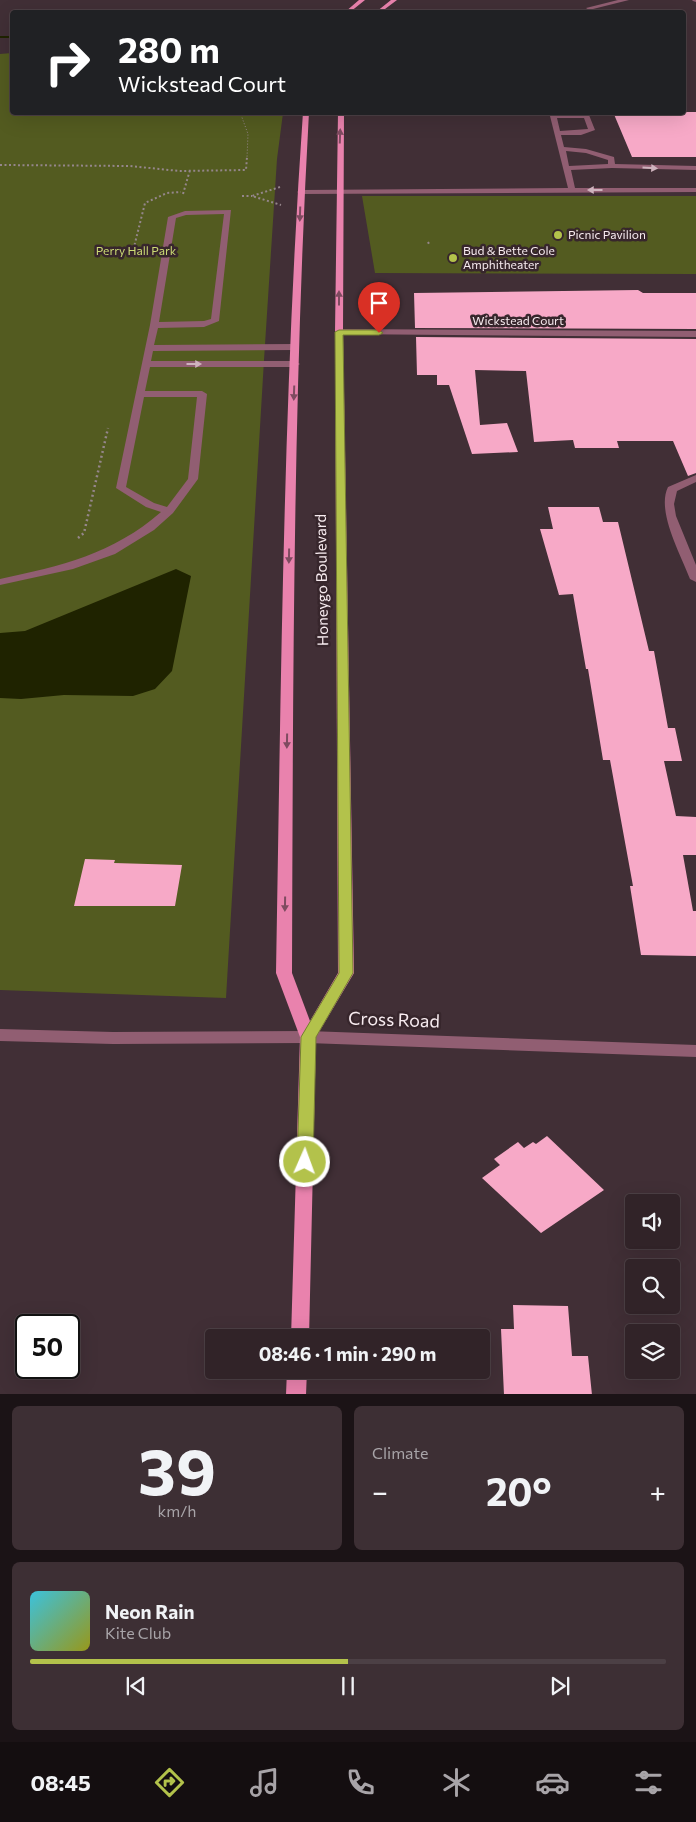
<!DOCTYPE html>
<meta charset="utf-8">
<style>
:root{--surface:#312328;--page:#3d2f34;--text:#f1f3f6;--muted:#a8a4a8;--line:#4c4045;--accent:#b3c24b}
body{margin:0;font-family:Commissioner,sans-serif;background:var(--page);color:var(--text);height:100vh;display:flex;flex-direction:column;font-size:19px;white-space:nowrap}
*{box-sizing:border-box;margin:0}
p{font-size:16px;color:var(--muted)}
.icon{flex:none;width:28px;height:28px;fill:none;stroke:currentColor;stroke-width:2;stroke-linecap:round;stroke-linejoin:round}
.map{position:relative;height:1394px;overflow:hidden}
.sheet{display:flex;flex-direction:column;gap:12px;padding:12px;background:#1b1316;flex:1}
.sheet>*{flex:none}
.guide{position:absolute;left:10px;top:10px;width:676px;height:105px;border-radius:5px;box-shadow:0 5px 20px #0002,0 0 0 1px var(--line);background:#202124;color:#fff;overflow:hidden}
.fabs{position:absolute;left:625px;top:1194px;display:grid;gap:10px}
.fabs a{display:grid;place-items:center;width:55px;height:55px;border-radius:5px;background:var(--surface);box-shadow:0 5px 20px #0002,0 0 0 1px var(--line);font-size:25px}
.speed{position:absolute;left:15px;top:1314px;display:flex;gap:10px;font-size:25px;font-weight:700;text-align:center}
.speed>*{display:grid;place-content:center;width:65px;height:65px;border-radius:50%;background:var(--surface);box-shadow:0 5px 20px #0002,0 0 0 1px var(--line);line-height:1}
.speed .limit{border:2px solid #111;border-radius:8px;background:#fff;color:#111}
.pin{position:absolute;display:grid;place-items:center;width:42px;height:42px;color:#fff;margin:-51px -21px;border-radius:50% 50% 50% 0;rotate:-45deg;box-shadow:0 0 5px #0007}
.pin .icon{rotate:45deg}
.me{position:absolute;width:55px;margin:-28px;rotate:2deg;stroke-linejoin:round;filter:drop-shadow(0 0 4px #0008)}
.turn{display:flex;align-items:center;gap:18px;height:105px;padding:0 25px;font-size:22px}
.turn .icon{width:65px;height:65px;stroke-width:2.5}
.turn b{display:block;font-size:35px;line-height:42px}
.big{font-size:38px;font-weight:700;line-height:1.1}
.sheet .widget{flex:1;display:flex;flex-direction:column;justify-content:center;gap:8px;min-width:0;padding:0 18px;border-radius:8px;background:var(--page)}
.sheet .dial{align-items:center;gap:0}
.dial b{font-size:65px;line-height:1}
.song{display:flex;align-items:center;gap:15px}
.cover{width:60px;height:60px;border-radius:8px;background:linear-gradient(135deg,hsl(190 70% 55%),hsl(60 70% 35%))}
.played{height:5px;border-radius:2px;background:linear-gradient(90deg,var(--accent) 50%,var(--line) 50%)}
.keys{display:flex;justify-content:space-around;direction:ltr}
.heat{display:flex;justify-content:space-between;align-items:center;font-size:28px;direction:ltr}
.sheet .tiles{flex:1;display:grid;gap:12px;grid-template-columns:1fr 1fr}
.widget:last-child{grid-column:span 2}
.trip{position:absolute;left:205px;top:1329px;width:285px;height:50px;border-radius:5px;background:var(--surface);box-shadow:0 5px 20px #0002,0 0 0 1px var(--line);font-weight:700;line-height:50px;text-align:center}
.tabs{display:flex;height:80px;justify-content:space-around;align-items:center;background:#140e10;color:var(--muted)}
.tabs .icon{width:35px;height:35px}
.tabs .on{color:var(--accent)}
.tabs b{font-size:22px;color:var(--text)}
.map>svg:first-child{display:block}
.green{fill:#535b20}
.water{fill:#1f2300}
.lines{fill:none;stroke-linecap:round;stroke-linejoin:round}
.stream{fill:#1f2300;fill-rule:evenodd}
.building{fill:#f7a9c7}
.path-far2{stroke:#95868b;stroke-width:1;stroke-dasharray:1 2;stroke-linecap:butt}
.path-far1{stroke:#95868b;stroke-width:2;stroke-dasharray:2 2.5;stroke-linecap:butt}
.path{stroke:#95868b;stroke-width:2.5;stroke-dasharray:2 3;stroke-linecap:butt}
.minor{fill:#915e72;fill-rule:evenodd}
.major{fill:#e982ad;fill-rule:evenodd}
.oneway{fill:#7e4b60}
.oneway2{fill:#cfb3be}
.route{fill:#b3c24b;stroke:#747e31}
.poi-dot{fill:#b3c24b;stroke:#37262c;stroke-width:2}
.labels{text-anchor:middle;stroke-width:5;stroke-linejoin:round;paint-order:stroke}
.far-poi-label{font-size:12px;fill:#f8ecf0;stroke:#37262c;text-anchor:start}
.far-park-label{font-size:12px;fill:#cddc75;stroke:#37262c}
.far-street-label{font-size:12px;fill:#f8ecf0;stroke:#37262c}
.street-label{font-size:15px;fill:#f8ecf0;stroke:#37262c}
.near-street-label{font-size:18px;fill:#f8ecf0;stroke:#37262c}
</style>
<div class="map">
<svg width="696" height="1395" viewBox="0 0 696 1395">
<rect width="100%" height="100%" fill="#412f36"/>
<path class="green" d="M12,53v59l271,1 -6,46 -13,201 -38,638 -226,-8v-936z
M362,196h334v78l-321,-1z"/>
<path class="water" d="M176,569l15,7 -19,95 -17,18 -22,7 -69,-1 -43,4 -21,-1v-65l25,-2z"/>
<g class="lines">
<path class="stream" d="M0,36h12v2h-12z"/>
</g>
<path class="building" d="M613,112h83v45h-64z
M638,290l5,3h53v36l-281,-1 -1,-35z
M416,337l280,2v134l-8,3 -15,-35h-56l2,7h-44l-2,-8 -39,2 -8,-71 -51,-1 5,55 27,-2 11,29 -46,2 -23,-69h-12v-10h-20z
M548,507h51l4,15h15l31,129h5l14,77h7l7,33h-18l12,55 20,1v38h-13l10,56h3v45l-55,-1 -11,-69h3l-23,-126h-7l-15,-91h-2l-13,-75 -14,1 -19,-66h13z
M85,859l30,1 -1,3 68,2 -7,41h-101z
M547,1136l57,54 -63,43 -59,-55 18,-13 -6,-6 24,-17 6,6 9,-6 3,2z
M513,1305l55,1 4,50h16l4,39h-88l-3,-66h13z"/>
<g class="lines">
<path class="path-far2" d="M240,112l8,22 -1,24"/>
<path class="path-far1" d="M0,165l130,1 49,5 67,-1 1,-13
M280,187l-28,9 29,9
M183,194l7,-24
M242,196h10
M428,242l1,2
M144,255h-12l13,-52 22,-10 14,-1"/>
<path class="path" d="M78,538l6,-5 24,-105"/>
<path class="minor" d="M618,0h11l-40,10 -3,-2z
M692,0h4v2l-3,-1z
M553,114l36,1 6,15 -14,5h-20l3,12 22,2 28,8 1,7 81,2v4l-84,-2 -41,2 4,18h121v4l-395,2 -4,-2 4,-2 267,-2 -18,-72zM557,118h27l4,11 -28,2zM566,151l20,2 22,7v4l-39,2z
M231,210l-12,111 -15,6 -46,1 -4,17 141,-1 4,3 -4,3 -142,1 -2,10h144l5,3 -5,3h-145l-5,24h57l5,3 -9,85 -25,34 -19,17 -39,24 -42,15 -73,16v-6c61,-13 113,-25 161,-67l-15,-5 -30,-19 34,-163 18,-108 17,-6zM224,214l-13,105 -7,2 -45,1 17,-104 10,-3zM144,397h53l-9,82 -21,28 -13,-4 -28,-16z
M339,329l357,2v6l-360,-3v-4z
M696,475v7l-19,9 -3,13 2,12 20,49v17l-6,-3c-9,-24 -34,-68 -22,-92z
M0,1029l113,3 195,-1 388,14v12l-388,-14 -195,1 -113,-3z"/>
<path class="major" d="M359,0h6l-15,12h-5z
M391,0h6l-16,12h-5z
M303,112h6c-16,287 -16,574 -17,861l18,48 28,-48 -3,-641 3,-220h6l-1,220 11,641 -38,64 -7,301h-18l9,-301 -24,-64c5,-287 7,-574 27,-861z
M287,1370h20l-1,25h-20z"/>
</g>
<defs><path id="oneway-solid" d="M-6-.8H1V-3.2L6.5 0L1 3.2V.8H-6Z" transform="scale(1.25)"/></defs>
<g class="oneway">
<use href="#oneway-solid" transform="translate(340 136) rotate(-88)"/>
<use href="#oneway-solid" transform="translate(300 214) rotate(92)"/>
<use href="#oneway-solid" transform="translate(339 298) rotate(-90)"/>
<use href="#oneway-solid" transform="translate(294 393) rotate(92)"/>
<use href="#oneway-solid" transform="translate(289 556) rotate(91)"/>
<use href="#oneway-solid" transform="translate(287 741) rotate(91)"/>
<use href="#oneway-solid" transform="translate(285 904) rotate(91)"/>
</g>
<g class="oneway2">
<use href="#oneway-solid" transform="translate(650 168) rotate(3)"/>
<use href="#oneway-solid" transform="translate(595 190) rotate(-180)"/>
<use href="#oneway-solid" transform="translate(194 364)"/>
</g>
<path class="route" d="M339,330h40l4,3 -4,2h-36l10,638 -37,64 -3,125 -2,4 -6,2 -6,-2 -2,-4 4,-125 38,-64 -4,-641z"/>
<g class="poi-dot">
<circle cx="558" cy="235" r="5"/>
<circle cx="453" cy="258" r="5"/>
</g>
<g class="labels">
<g class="far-poi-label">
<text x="568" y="239">Picnic Pavilion</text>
<text x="463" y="255">Bud &amp; Bette Cole<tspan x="463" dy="14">Amphitheater</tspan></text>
</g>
<g class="far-park-label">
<text x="136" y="255">Perry Hall Park</text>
</g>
<g class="far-street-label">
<text x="518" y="325">Wickstead Court</text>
</g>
<g class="street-label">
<text transform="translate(322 580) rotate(-91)" y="5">Honeygo Boulevard</text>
</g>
<g class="near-street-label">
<text transform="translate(394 1020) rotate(2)" y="6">Cross Road</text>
</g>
</g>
</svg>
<div class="fabs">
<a><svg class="icon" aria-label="sound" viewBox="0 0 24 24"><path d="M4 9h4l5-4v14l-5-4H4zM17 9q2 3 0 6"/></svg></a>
<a><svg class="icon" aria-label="search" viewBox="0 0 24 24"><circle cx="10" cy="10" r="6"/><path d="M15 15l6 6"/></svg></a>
<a><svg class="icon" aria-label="layers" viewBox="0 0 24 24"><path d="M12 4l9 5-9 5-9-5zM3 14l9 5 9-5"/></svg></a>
</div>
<div class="speed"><div class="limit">50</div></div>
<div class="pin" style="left:379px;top:333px;background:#d93025"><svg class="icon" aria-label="arrive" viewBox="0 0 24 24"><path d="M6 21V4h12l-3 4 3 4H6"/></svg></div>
<svg class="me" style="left:305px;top:1162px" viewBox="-20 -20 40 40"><circle r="17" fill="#b3c24b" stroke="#fff" stroke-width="3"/><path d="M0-11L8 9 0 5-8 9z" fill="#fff"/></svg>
<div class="trip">08:46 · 1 min · 290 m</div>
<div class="guide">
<div class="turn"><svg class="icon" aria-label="right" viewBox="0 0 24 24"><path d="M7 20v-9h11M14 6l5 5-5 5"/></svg><div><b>280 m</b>Wickstead Court</div></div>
</div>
</div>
<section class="sheet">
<div class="tiles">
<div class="widget dial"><b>39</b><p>km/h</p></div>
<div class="widget"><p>Climate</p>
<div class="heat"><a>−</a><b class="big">20°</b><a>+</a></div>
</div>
<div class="widget">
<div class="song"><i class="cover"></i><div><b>Neon Rain</b><p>Kite Club</p></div></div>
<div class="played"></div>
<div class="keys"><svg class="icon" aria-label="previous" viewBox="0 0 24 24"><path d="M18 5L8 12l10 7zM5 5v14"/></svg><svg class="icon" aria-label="pause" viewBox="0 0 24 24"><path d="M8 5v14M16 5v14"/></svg><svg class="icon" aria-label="next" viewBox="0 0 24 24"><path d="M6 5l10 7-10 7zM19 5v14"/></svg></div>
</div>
</div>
</section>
<nav class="tabs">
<b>08:45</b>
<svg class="icon on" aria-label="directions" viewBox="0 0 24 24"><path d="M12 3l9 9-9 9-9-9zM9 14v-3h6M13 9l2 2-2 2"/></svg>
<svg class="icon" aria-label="music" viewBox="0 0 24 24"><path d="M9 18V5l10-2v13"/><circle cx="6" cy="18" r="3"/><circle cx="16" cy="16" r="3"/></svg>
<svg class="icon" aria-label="phone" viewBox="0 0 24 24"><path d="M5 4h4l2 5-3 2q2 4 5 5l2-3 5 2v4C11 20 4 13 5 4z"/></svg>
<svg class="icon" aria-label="climate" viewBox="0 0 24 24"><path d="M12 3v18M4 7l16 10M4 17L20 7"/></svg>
<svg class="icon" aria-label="car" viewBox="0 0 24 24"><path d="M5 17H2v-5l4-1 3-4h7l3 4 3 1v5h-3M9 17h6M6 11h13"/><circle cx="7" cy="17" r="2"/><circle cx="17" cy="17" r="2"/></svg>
<svg class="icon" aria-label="filters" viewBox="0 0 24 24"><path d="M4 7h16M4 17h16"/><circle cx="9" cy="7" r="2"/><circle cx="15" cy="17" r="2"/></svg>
</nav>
